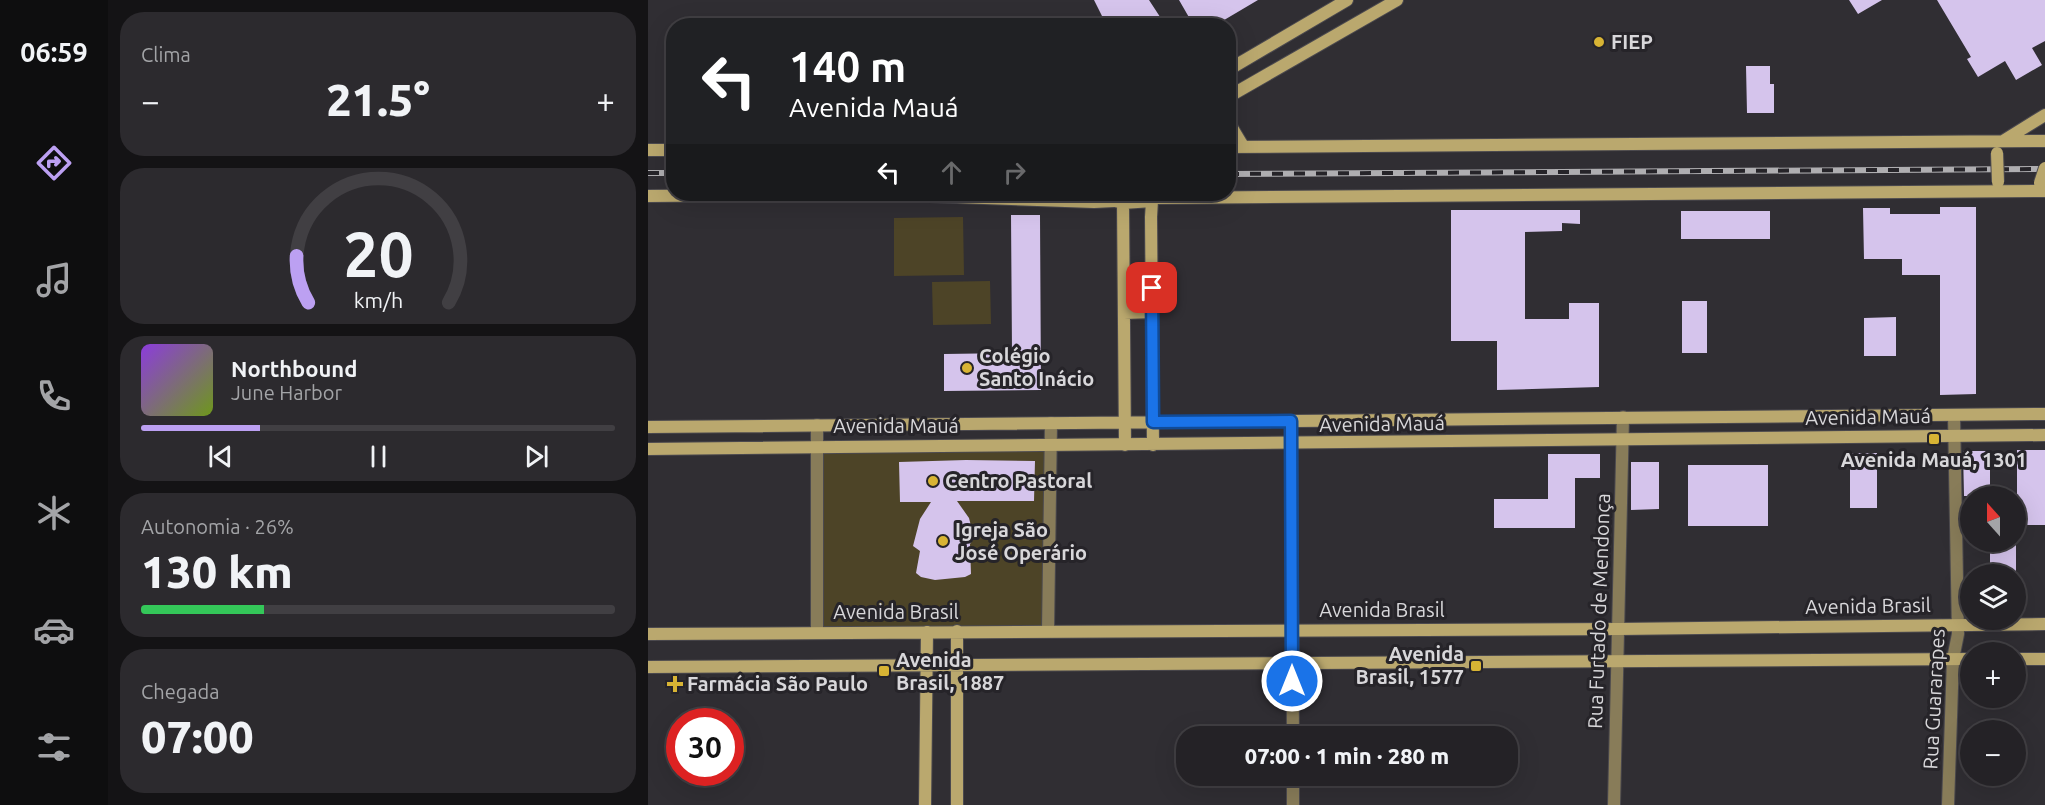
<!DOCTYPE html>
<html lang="pt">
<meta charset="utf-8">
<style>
:root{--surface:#242226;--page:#2c2a2e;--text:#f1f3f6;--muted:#a3a4a7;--line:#413f43;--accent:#bca0f2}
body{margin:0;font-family:Ubuntu,sans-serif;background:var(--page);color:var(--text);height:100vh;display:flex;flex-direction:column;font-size:22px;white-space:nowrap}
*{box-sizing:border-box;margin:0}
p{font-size:20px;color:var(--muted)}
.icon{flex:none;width:33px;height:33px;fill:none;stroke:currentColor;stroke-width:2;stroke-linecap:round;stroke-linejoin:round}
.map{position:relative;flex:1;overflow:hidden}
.drawer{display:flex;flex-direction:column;gap:12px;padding:12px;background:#141315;width:540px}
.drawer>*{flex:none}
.hud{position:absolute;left:18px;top:18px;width:570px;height:183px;border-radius:24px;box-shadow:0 6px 24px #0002,0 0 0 2px var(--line);background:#202124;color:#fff;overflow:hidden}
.needle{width:39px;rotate:339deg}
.tools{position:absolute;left:1312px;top:486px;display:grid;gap:12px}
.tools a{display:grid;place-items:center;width:66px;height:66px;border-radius:50%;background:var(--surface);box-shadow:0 6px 24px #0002,0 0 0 2px var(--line);font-size:30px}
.speed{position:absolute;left:18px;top:708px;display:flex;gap:12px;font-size:30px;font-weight:700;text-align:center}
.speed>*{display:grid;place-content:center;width:78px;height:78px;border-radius:50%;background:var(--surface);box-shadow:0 6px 24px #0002,0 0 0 2px var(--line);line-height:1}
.speed .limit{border:9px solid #d22;background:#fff;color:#111}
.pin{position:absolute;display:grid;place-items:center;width:51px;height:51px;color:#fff;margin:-26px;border-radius:12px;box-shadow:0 3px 9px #0006}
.me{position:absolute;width:66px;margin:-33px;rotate:0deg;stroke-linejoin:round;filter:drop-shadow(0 0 4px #0008)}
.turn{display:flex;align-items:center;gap:21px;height:126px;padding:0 24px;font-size:27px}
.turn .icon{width:78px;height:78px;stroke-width:2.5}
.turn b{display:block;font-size:42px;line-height:51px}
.lanes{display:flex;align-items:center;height:57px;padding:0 24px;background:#0003;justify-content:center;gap:30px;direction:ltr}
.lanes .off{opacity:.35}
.big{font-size:45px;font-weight:800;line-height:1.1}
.drawer .card{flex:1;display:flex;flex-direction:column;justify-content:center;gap:9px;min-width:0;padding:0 21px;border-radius:24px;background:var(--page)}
.drawer .dial{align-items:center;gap:0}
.dial svg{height:156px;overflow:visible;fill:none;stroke:var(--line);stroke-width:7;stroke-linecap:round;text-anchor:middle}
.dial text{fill:var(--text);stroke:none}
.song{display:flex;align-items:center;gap:18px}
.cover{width:72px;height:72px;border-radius:9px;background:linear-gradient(135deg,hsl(270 70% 55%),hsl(80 70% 35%))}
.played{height:6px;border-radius:3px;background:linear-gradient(90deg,var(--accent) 25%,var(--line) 25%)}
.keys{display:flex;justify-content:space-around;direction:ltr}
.heat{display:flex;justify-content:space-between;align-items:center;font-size:33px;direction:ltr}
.charge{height:9px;border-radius:4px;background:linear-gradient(90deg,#34c759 26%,var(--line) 0)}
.trip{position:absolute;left:528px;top:726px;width:342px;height:60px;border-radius:24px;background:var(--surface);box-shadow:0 6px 24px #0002,0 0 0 2px var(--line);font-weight:800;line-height:60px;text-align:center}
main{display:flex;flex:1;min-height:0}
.dock{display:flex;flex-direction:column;width:108px;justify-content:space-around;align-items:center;background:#0e0e0f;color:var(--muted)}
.dock .icon{width:42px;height:42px}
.dock .on{color:var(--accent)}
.dock b{font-size:27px;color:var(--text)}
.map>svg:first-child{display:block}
.green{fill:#4d4427}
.building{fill:#d5c4ec}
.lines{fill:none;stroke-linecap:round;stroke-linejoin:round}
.minor-casing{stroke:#4b494e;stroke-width:14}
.secondary-casing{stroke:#4b494e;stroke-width:14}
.minor{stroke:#887c59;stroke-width:12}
.secondary{stroke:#baa86e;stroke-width:12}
.rail-casing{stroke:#afaeb1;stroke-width:6}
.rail{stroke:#262429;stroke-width:4;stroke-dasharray:11;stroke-linecap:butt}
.secondary-bridge-casing{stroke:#4b494e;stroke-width:14;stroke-linecap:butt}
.secondary-bridge{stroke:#baa86e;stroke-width:12}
.route-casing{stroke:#114b97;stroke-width:15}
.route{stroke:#1a73e8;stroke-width:10}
.poi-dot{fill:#d8b434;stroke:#262429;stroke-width:2}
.labels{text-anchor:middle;stroke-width:6;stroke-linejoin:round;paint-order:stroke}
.poi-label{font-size:20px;font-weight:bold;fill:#d8d7da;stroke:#262429;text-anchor:start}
.street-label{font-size:20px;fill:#d8d7da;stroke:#262429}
</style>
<main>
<nav class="dock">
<b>06:59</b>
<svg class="icon on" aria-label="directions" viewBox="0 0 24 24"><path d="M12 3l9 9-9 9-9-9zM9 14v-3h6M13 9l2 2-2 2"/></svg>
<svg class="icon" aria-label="music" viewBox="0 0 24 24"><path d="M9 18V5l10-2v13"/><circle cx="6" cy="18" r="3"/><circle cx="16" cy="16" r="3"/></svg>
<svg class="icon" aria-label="phone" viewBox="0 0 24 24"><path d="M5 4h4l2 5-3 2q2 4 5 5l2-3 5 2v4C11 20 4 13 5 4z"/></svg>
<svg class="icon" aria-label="climate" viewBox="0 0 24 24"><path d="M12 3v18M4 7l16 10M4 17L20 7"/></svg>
<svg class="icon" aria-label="car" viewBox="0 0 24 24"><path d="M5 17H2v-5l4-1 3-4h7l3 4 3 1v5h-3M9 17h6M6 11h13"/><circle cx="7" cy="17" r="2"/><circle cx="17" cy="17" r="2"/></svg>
<svg class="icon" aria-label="filters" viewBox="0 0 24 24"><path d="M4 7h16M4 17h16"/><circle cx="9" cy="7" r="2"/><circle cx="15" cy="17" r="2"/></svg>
</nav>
<section class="drawer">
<div class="card"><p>Clima</p>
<div class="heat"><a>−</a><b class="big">21.5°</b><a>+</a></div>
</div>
<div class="card dial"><svg viewBox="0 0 100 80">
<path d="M14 69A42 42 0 1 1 86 69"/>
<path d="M14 69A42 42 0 0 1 8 45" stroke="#bca0f2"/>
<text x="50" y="56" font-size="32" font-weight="700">20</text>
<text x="50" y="72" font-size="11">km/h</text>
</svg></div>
<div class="card">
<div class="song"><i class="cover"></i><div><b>Northbound</b><p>June Harbor</p></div></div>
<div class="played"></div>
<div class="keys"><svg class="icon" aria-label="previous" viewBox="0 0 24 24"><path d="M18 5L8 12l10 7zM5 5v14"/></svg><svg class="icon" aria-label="pause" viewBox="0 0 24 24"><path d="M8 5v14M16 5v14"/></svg><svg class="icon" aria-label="next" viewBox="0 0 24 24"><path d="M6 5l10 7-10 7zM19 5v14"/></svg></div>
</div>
<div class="card"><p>Autonomia · 26%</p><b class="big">130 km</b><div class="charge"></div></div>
<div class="card"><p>Chegada</p><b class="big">07:00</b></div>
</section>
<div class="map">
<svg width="1397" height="805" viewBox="0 0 1397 805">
<rect width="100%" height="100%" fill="#302e33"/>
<path class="green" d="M315,217l1,58 -70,1v-58z
M342,281l1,43 -58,1 -1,-43z
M403,445l-3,186 -231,2v-187z"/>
<path class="building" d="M446,0h55l17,26h-59z
M531,0h79l-44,26h-20z
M1201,0h33l-24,14z
M1289,0h108v41l-13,7 10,17 -26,15 -11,-19 -27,16 -11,-18 4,-2z
M1098,66h24v18h4v29h-27z
M1292,207h36v187l-36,1v-120h-38v-16h-38l-1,-51h27v6h50z
M803,210h129v14l-18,-1v8l-37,1v87h44v-16h30v84l-102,3v-49h-46z
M1033,211h89v28h-89z
M363,215h29l1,175 -97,1v-37l68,-1z
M1034,301h25v52h-25z
M1248,317v39h-32v-38z
M1369,450h28v75h-28z
M1315,451h27v45h-26z
M1202,453h27v55h-27z
M900,454h52v24h-25v50h-81v-29h54z
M318,460l69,1 -1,40h-77l12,17 5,20 -4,6 1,30 -6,3 -30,3 -14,-3 -5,-4 4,-22 -7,-5 7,-27 11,-17h-31l-1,-40z
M983,462h28v47l-28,1z
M1040,465h80v61h-80z
M1342,542h26v32h-26z"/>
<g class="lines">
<g class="minor-casing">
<path id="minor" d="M643,421l2,315
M169,425v208
M400,631l3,-208
M645,776v29
M966,805l9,-388
M1300,805l5,-146 5,-25 -4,-218"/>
</g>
<g class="secondary-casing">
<path id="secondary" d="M580,70l119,-70
M580,97l169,-97
M580,121l15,25
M1355,141l42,-26
M580,147l817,-6
M0,150h26
M0,196l227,-2 219,8 20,-1
M508,198l889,-7
M467,201l8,2 29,-2
M475,203l2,242
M476,313l28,-1
M0,427l1397,-13
M505,445l-2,-228 1,-16 6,-7
M0,449l1397,-14
M0,634l971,-5 426,-5
M1368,659h29
M0,667l1323,-8
M277,805l2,-173
M309,805v-174"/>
</g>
<use href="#minor" class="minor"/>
<use href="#secondary" class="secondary"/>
<g class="rail-casing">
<path id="rail" d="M0,173h26
M580,174l817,-5"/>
</g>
<use href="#rail" class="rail"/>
<g class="secondary-bridge-casing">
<path id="secondary-bridge" d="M1349,153l1,29
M1392,183l5,-15"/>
</g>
<use href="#secondary-bridge" class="secondary-bridge"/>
</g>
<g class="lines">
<g class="route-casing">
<path id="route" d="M504,288l1,134 138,-1 1,260"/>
</g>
<use href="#route" class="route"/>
</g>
<g class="poi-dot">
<circle cx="951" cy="42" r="6"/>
<circle cx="319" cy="368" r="6"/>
<rect x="1280" y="433" width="12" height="12" rx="3"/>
<circle cx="285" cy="481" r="6"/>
<circle cx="295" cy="541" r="6"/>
<rect x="822" y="660" width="12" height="12" rx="3"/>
<rect x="230" y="665" width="12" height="12" rx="3"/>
<path d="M24 675h6v6h6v6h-6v6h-6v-6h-6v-6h6z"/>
</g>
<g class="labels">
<g class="poi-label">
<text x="963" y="49">FIEP</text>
<text x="331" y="363">Colégio<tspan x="331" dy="23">Santo Inácio</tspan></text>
<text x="1286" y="467" text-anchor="middle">Avenida Mauá, 1301</text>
<text x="297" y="488">Centro Pastoral</text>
<text x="307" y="537">Igreja São<tspan x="307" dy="23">José Operário</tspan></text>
<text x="816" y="661" text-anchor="end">Avenida<tspan x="816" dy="23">Brasil, 1577</tspan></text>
<text x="248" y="667">Avenida<tspan x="248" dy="23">Brasil, 1887</tspan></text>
<text x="39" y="691">Farmácia São Paulo</text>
</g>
<g class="street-label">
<text transform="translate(1220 417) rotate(-1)" y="7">Avenida Mauá</text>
<text transform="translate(734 424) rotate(-1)" y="7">Avenida Mauá</text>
<text x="248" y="433">Avenida Mauá</text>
<text transform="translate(1220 606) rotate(-1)" y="7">Avenida Brasil</text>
<text x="734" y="617">Avenida Brasil</text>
<text transform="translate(951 611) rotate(-88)" y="7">Rua Furtado de Mendonça</text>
<text x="248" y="619">Avenida Brasil</text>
<text transform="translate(1286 699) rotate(-87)" y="7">Rua Guararapes</text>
</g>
</g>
</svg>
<div class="tools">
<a><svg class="needle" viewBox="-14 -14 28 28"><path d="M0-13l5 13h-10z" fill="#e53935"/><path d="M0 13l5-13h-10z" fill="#a3a4a7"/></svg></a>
<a><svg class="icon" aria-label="layers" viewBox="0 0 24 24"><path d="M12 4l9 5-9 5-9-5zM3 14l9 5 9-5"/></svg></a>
<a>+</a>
<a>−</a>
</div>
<div class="speed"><div class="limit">30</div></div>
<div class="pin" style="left:504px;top:288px;background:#d93025"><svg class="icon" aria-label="arrive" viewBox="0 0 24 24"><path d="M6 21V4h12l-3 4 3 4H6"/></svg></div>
<svg class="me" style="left:644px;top:681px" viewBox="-20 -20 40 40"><circle r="17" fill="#1a73e8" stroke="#fff" stroke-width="3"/><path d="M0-11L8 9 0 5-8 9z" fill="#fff"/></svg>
<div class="trip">07:00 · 1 min · 280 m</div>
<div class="hud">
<div class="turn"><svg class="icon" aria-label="left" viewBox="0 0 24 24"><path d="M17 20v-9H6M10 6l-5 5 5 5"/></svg><div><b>140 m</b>Avenida Mauá</div></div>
<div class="lanes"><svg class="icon" aria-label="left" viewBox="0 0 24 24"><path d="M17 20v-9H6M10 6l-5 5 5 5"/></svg><svg class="icon off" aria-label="ahead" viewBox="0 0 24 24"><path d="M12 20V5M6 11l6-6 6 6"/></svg><svg class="icon off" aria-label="right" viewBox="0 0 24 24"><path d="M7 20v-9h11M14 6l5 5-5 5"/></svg></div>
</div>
</div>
</main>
